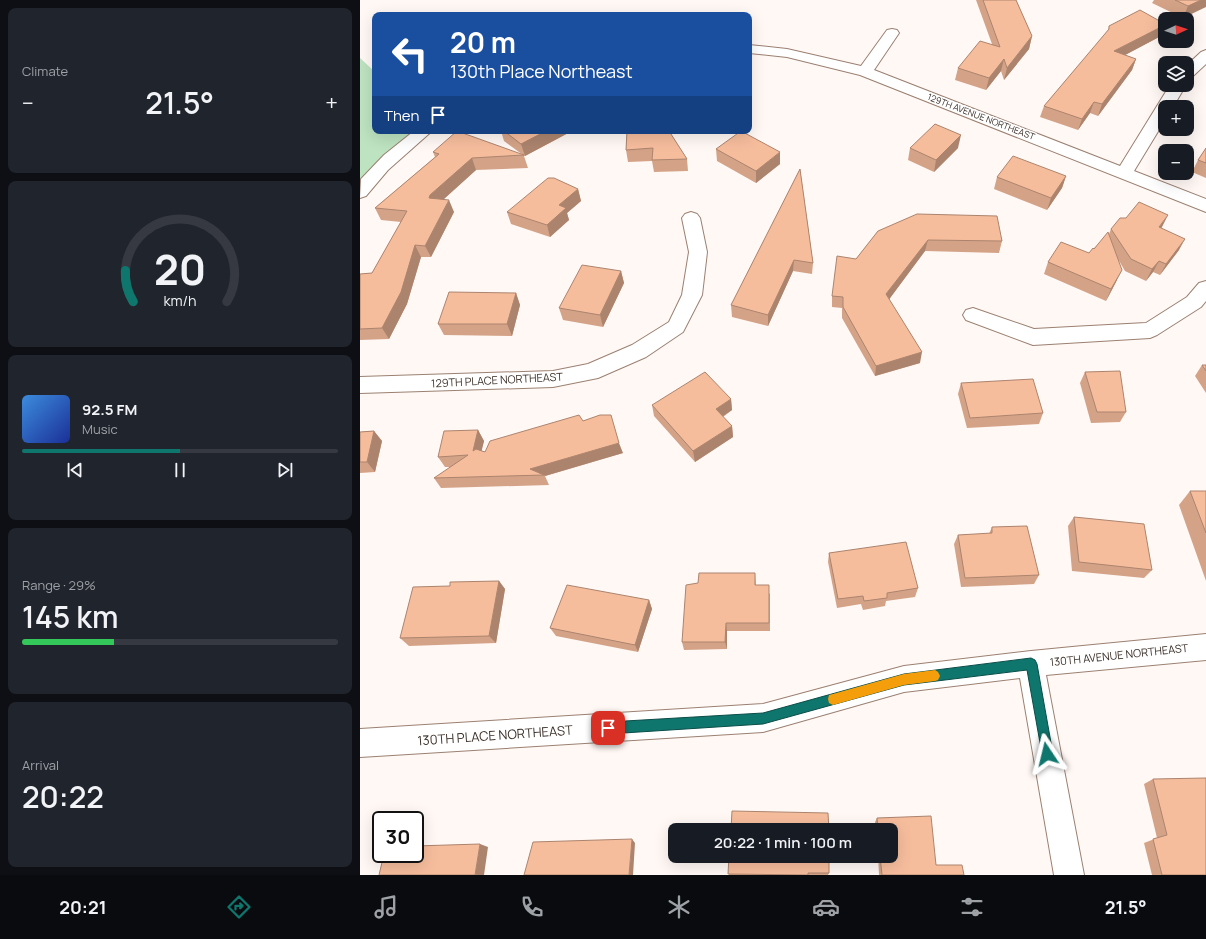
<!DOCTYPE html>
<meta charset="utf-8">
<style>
:root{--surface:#171b24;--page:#20242c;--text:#f1f3f6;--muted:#9ea1a6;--line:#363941;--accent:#0f766e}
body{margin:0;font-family:Manrope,sans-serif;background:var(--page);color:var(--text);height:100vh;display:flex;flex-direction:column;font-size:15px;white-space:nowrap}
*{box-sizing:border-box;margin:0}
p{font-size:13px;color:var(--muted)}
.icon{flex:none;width:22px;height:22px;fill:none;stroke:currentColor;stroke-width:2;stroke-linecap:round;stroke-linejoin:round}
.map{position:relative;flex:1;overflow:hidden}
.side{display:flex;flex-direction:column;gap:8px;padding:8px;background:#0d0f14;width:360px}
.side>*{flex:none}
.guide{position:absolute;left:12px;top:12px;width:380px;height:122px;border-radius:8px;box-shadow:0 4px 16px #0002;background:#1a4fa0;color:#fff;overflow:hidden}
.needle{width:26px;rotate:87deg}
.buttons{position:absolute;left:798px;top:12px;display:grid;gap:8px}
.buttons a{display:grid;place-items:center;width:36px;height:36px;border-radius:8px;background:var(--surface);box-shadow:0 4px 16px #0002;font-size:20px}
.speed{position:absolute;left:12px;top:811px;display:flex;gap:8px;font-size:20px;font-weight:700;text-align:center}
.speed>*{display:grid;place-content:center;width:52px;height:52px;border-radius:50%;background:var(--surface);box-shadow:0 4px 16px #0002;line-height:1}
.speed .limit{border:2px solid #111;border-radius:6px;background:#fff;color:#111}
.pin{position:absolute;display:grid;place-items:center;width:34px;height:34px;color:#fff;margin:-17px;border-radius:8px;box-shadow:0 2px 6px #0006}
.me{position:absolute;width:44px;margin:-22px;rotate:350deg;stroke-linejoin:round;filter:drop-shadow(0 0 3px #0008)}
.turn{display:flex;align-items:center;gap:14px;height:84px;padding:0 12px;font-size:18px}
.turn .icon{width:52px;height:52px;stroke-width:2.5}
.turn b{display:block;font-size:28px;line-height:34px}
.then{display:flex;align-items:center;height:38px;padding:0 12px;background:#0003;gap:8px;font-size:15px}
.big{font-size:30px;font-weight:600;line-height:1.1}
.side .card{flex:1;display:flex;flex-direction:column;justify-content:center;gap:6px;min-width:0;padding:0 14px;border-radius:8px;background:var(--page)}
.side .dial{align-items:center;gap:0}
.dial svg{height:104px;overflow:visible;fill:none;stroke:var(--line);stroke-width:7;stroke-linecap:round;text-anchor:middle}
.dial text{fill:var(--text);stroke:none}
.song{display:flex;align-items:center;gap:12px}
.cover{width:48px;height:48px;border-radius:6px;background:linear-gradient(135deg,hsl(210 70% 55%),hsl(230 70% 35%))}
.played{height:4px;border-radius:2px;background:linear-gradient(90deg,var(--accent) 50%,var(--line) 50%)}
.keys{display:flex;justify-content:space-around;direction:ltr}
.heat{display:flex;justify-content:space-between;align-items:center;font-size:22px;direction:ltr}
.charge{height:6px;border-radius:3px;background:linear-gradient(90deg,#34c759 29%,var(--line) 0)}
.trip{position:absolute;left:308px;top:823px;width:230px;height:40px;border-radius:8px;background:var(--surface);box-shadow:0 4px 16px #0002;font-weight:600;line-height:40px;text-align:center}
.dock{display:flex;height:64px;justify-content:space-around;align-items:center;background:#090b0e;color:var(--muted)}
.dock .icon{width:28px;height:28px}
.dock .selected{color:var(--accent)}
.dock b{font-size:18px;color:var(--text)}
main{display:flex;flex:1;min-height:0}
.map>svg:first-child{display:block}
.green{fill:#bde3c0}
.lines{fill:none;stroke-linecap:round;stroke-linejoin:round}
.street-casing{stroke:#9b8071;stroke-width:2}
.street{fill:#fff;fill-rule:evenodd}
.wall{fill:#d4a387}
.shaded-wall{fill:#ac846e}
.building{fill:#f6bd9d;stroke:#ac846e}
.route{fill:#0f766e;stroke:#0a4d48}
.slow{fill:#f59e0b}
.labels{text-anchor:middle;stroke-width:3;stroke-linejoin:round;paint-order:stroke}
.far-street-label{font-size:9px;fill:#3c312a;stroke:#fff}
.street-label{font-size:11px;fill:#3c312a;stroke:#fff}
.near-street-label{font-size:13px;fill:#3c312a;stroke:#fff}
</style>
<main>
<section class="side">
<div class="card"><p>Climate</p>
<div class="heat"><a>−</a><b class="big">21.5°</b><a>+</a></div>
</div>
<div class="card dial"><svg viewBox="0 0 100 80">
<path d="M14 69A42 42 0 1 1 86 69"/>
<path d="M14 69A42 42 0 0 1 8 45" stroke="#0f766e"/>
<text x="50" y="56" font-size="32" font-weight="700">20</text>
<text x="50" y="72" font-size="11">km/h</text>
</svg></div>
<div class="card">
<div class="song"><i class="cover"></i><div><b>92.5 FM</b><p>Music</p></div></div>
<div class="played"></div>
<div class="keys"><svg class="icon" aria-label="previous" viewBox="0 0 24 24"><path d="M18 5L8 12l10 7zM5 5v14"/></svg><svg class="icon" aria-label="pause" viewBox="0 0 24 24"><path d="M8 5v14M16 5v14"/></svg><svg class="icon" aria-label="next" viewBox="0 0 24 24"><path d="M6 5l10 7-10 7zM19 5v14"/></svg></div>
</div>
<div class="card"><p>Range · 29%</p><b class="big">145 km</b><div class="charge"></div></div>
<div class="card"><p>Arrival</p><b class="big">20:22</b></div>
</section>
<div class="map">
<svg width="846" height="875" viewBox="0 0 846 875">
<rect width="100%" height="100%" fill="#fff8f5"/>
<path class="green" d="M0,58l15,14v59h49l-58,52 -6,-1z"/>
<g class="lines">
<g class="street-casing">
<path id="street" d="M532,29l5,1 2,3 -25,37 246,96 50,-81h16l-13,22h-8v13l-31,51 72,28v13l-346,-137 -73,-18 -38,-4v-8l38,4 74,17 26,-36z
M846,50v14l-14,13 -5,2v-14l14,-13z
M54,131h18l-44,39 -22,26 -6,2 1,-19 23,-24z
M331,212l6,2 3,4 7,34 -5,43 -19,37 -37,25 -48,21 -45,9 -193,6v-16l193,-6 35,-7 44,-19 37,-23 13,-27 7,-43 -7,-34 3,-4z
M846,281v20l-5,6 -44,28 -7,3 -117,7 -67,-25 -3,-5 3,-5 7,-2 61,21 112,-6 41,-26 12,-14z
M846,634v26l-160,15 38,200h-30l-34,-197 -116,14 -141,40 -403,25v-28l403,-25 141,-38 127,-15z"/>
</g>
<use href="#street" class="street"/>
</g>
<path class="wall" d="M616,0h40l16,36 -3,13 -25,31 -3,-9 -15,19 -31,-10 3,-12 34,-24z
M794,0h52l-23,18 -31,-15z
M805,24v2l-4,10 -36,19 11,4 -4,11 -34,46 -8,-3 -12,17 -38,-13 4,-11 64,-75 1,-5z
M141,131h71l-47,25h-1l4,12 -52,2 -32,29 10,13 -23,45h-10l-14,47 -18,35 -29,1v-66l12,-1 29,-51 -20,-2 -6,-12 60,-51 -2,-5 90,3 -19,-14z
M267,131l60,28 1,12 -34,1 -2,-11 -24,1 -2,-12z
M550,148h48l-24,24 -26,-12z
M846,148v30l-14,-6 6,-12z
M356,149l64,15 -24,19 -39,-22z
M440,169l13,94 -1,11 -19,-3 -25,55 -36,-9 -1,-12z
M706,176l-4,12 -15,22 -53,-21 3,-12z
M218,189l3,12 -14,12 2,7 -19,17 -39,-13 -4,-12z
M802,227l-1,1 18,22 -19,25 -7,-3 -7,9 -21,-10 -7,-12 -2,23 -10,19 -62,-27 4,-12 41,-9 20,-19 2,-5z
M518,231l124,10 -3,12 -74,-2 -36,48 31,64 -45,13 -33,-58v-10l-10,-1v-11l24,-37z
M261,271l3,12 -21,44 -40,-7 -4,-12z
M156,293l4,12 -8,31 -68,-1 -6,-11z
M842,365h4v28l-11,-17z
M725,372l41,40 -6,10 -29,1 -11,-40z
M601,383l82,30 -4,11 -72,4 -9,-34z
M371,399l1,11 -9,7 9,9 1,11 -38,25 -41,-46 -2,-11z
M223,421l40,32 -78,23 4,9 -108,3 -7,-10 17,-11h-6l-7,-10 40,-27 6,11 -3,10 4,1z
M14,431l8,10 -7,31 -15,1v-41z
M830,491h16v90l-27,-76z
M714,517l78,53 -8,8 -72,-7 -4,-45z
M632,527l47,48 -5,9 -73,3 -7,-43 4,-9 31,-1z
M469,553l89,35 -3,9 -29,4 -1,5 -22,4 -2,-6 -24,4 -9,-46z
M395,573l1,12 14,9v37h-43v18l-43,1 -2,-8 16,-59z
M139,581l6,8 -9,54 -87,3 -9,-8 50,-52z
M289,600l3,9 -14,43 -82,-16 -6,-8z
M793,779l53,96h-54l-8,-32 13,-5 -13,-54z
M517,818l59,47 28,10h-85l-1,-19h13v-26h-15l-1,-8z
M369,856l100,17 -1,2h-99z"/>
<path class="shaded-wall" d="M841,0h5v7l-23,11 5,-12z
M805,25l-4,11 -51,27 4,-12z
M672,36l-3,13 -25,31 3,-12z
M644,59l-3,12 -15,19 3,-12z
M776,59l-4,11 -34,46 4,-12z
M734,102l-4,11 -12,17 4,-11z
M186,131h26l-47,25 -4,-12z
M601,135l-3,13 -24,24 2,-12z
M420,152v12l-24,19v-12z
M112,158l4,12 -41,37 -6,-9 1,-3z
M706,176l-4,12 -15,22 4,-12z
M218,189l3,12 -14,12 2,7 -19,17 -3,-12 12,-20z
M89,200l5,12 -23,45 -6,-11z
M808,215l-6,12 -9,12 6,-12z
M825,239l-6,11 -19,25 6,-11z
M568,240l-3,11 -40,54 1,-11z
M55,245l6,12 -14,47 -18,35 -7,-11z
M434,260l-1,11 -25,55v-11z
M799,261l-6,11 -7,9 6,-12z
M762,270l-6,12 -10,19 5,-12z
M261,271l3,12 -21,44 -3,-12z
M156,293l4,12 -8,31 -5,-12z
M562,352l-2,11 -45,13 1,-10z
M371,399l1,11 -15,10 -1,-11z
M372,426l1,11 -38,25 -2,-11z
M118,430l6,11 -5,21 -6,-11z
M14,431l8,10 -7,31 -8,-10z
M259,443l4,10 -78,23 -1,-1 -14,-6z
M139,581l6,8 -9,54 -7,-7z
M289,600l3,9 -14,43 -3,-7z
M366,623l1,8v18l-2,-7z
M272,839l3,4 -2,32h-4z
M120,844l8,3 -4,28h-9z"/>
<path class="building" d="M623,0h33l16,36 -25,32 -3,-9 -15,19 -31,-10 22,-27 20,6z
M815,0h26l-13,6z
M780,10l25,14v1l-51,26 22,8 -34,45 -8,-2 -12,17 -38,-13 65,-77v-3z
M575,124l26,11 -25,25 -26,-12z
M97,131l67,24 -52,3 -42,37 -1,3 20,2 -24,46 -10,-1 -14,47 -19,36 -22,1v-55l12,-1 35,-62 -32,-3 64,-54 -6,-2z
M144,131h42l-25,13z
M267,131h42l18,28 -35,1 1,-12 -27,2z
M381,131l39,21 -24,19 -40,-22z
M846,148v15l-8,-3z
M653,156l53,20 -15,22 -54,-21z
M440,169l13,94 -19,-3 -26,55 -37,-10z
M188,178h6l24,11 -19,16 7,3 -19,17 -40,-13z
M779,202l29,13 -9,12 26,12 -19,25 -7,-3 -7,8 -21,-10 -20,-30 9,-11h6z
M557,214l80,2 5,25 -74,-1 -42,54 36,58 -46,14 -33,-59v-10l-11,-1 5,-40 19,3 22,-28z
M748,232l14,38 -11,19 -63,-27 13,-20 28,11 4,-5 1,1z
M222,265l39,6 -21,44 -41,-7z
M89,292l67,1 -9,31h-69z
M842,365h4v6z
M760,371l6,41h-29l-12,-40z
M345,372l26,27 -15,10 16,17 -39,25 -41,-46z
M673,379l10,34 -73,5 -9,-35z
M219,415l4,6 17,-6h11l8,28 -89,26 14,6 -110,3 34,-23 -30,2 6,-26 34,-1 -5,21 3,-2 9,3 5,-11z
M14,431l-7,31h-7v-30z
M830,491h16v42z
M714,517l70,7 8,46 -73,-8z
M667,526l12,49 -74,3 -7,-43 34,-2v-6z
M546,542l12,46 -31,5v5l-23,3 -1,-5 -25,3 -9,-46z
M339,573h56v12h14v38h-43l-1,19h-43l4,-57 12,-2z
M139,581l-10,55 -89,2 13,-51 37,-1v-4z
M207,585l82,15 -14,45 -85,-17z
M846,778v97h-44l-9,-36 14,-4 -14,-56z
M372,811l96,2 1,17h-98z
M571,816l5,49h26l2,10h-82l-2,-19h11v-26h-13l-1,-12z
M272,839l-3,36h-105l9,-33z
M120,844l-5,31h-96l5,-21h31v-8z
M369,856h100v17h-21v2l-80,-1z"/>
<path class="route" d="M671,658l4,2 2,4 16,90 -2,4 -4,2 -4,-2 -1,-4 -15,-84 -123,15 -141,39 -155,10 -4,-2 -2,-4 2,-4 4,-2 155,-9 141,-39z"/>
<path class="slow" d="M575,670l3,2 2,4 -2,4 -3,1 -31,4 -71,20 -4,-2 -1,-4 1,-4 4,-1 71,-20z"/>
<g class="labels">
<g class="far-street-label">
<text transform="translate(621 117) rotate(21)" y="3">129TH AVENUE NORTHEAST</text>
</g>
<g class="street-label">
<text transform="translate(137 380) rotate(-3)" y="4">129TH PLACE NORTHEAST</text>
<text transform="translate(759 655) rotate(-6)" y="4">130TH AVENUE NORTHEAST</text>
</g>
<g class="near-street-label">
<text transform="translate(135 735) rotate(-4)" y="5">130TH PLACE NORTHEAST</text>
</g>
</g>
</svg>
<div class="buttons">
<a><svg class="needle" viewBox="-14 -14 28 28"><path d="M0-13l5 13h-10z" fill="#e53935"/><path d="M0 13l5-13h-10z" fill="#9ea1a6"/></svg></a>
<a><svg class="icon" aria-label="layers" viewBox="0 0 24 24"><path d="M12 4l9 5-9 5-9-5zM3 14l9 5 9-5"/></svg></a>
<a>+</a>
<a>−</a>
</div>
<div class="speed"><div class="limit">30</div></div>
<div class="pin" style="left:248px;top:728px;background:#d93025"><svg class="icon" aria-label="arrive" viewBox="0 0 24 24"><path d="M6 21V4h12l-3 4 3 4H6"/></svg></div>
<svg class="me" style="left:687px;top:754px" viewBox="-20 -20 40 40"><path d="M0-17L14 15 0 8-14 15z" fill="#0f766e" stroke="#fff" stroke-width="4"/></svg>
<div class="trip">20:22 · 1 min · 100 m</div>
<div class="guide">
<div class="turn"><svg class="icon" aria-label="left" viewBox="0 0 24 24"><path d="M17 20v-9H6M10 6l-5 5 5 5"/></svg><div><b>20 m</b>130th Place Northeast</div></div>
<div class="then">Then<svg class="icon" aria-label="arrive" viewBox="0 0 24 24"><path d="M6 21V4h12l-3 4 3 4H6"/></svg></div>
</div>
</div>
</main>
<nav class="dock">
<b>20:21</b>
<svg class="icon selected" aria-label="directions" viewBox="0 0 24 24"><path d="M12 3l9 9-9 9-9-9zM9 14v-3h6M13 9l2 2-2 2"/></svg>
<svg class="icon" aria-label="music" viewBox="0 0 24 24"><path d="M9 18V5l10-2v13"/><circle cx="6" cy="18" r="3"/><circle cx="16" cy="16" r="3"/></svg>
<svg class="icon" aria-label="phone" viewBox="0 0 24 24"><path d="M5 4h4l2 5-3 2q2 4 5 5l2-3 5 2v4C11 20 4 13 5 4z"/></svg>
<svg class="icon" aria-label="climate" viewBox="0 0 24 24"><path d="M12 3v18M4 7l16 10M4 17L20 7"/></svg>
<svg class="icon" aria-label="car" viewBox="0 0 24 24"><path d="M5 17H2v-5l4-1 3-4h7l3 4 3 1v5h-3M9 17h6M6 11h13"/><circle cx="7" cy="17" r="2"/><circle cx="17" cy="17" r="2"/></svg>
<svg class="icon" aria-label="filters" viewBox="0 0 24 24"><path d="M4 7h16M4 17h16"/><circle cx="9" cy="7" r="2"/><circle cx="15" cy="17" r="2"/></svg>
<b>21.5°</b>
</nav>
